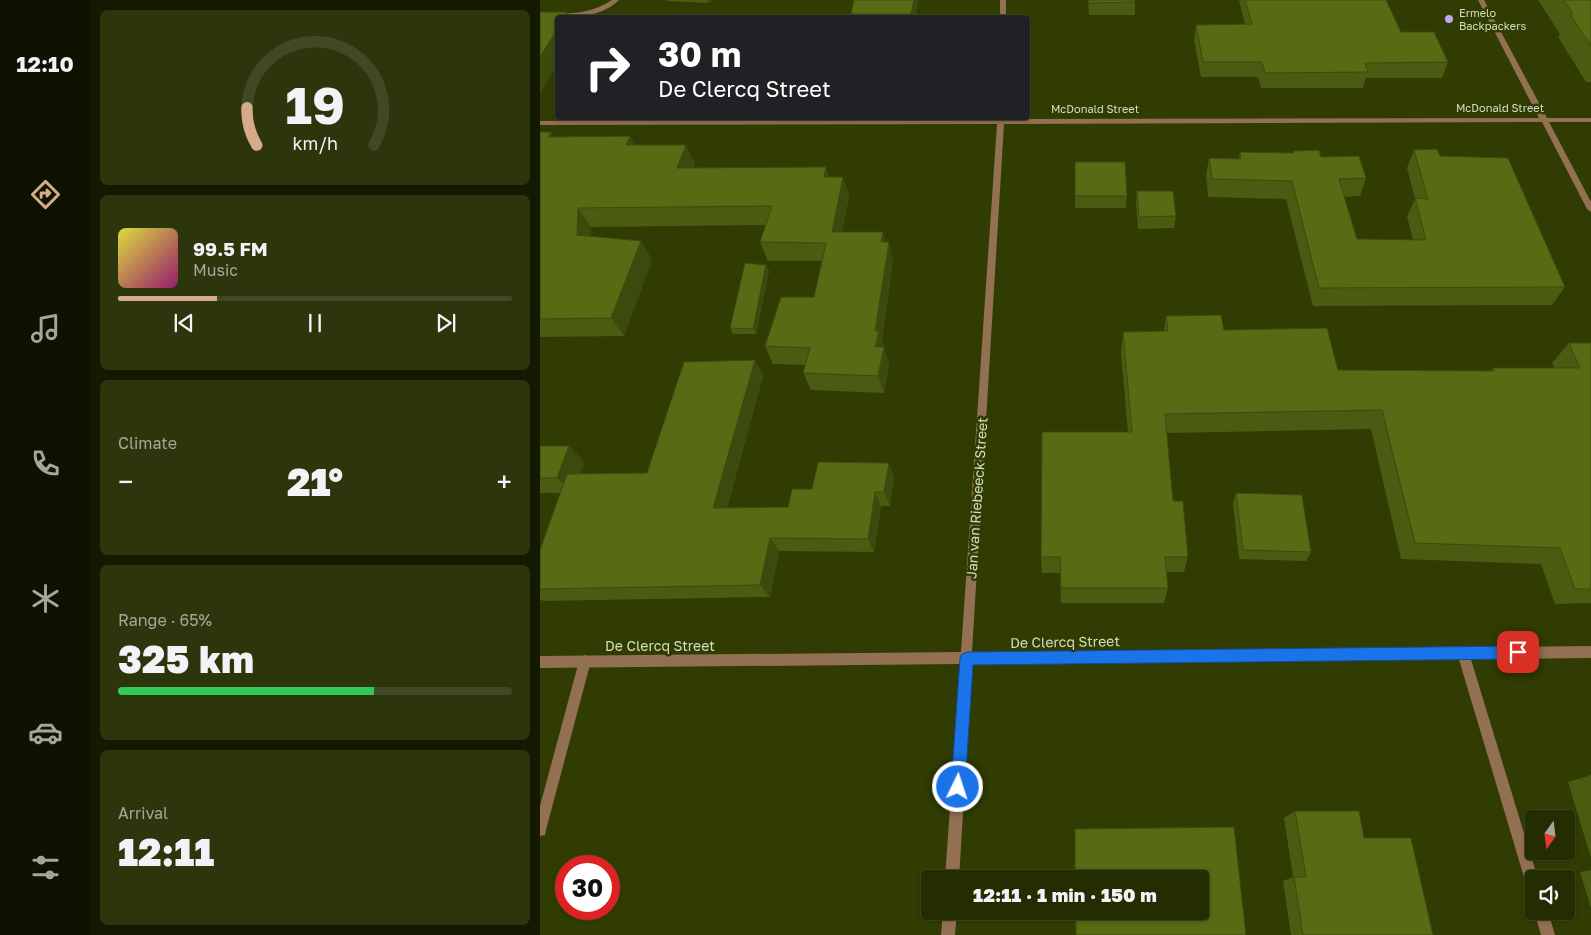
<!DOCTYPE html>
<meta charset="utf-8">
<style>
:root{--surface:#242d02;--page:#2c350c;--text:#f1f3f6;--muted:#a3a899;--line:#414924;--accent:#d6ab8b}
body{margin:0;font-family:"Golos Text",sans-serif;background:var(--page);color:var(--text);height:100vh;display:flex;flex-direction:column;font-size:19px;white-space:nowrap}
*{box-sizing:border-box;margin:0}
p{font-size:16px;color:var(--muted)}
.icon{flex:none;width:28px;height:28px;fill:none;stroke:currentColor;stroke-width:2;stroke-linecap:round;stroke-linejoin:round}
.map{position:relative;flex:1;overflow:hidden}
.side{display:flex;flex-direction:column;gap:10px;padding:10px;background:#141901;width:450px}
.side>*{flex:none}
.hud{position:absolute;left:15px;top:15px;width:475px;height:105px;border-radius:5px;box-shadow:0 1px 4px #0004,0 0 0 1px var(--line);background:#202124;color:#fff;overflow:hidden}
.needle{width:32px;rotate:194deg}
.tools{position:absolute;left:985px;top:810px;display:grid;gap:10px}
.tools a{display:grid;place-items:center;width:50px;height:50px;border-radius:5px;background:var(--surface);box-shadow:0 1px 4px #0004,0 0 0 1px var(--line);font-size:25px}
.speed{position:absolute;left:15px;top:855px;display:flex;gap:10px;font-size:25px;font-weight:700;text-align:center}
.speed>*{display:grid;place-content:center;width:65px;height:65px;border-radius:50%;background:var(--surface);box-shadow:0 1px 4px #0004,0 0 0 1px var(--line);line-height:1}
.speed .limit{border:8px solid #d22;background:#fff;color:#111}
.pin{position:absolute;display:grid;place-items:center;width:42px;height:42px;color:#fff;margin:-21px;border-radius:10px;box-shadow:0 2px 8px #0006}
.me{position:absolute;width:55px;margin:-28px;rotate:4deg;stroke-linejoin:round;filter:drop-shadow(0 0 4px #0008)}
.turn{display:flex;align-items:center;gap:18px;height:105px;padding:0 20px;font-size:22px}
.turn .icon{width:65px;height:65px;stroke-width:2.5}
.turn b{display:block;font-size:35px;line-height:42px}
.big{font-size:38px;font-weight:800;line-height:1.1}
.side .widget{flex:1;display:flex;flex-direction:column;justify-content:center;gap:8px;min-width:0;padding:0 18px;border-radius:8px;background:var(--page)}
.side .dial{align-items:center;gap:0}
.dial svg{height:130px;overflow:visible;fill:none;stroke:var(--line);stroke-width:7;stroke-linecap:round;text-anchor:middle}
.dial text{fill:var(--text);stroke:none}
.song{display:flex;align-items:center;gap:15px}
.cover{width:60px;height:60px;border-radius:8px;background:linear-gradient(135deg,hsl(60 70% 55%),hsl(320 70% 35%))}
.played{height:5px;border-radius:2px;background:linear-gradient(90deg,var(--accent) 25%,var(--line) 25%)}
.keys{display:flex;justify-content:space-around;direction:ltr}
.heat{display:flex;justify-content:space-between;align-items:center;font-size:28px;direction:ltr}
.charge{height:8px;border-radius:4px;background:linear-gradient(90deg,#34c759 65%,var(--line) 0)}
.trip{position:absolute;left:381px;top:870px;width:288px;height:50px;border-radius:5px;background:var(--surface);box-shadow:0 1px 4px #0004,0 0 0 1px var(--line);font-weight:800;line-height:50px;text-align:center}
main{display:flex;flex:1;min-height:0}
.tabs{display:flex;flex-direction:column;width:90px;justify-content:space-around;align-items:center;background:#0e1201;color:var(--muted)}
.tabs .icon{width:35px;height:35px}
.tabs .current{color:var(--accent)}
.tabs b{font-size:22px;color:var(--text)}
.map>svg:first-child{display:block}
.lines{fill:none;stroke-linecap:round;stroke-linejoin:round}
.service{fill:#937052;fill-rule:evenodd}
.minor{fill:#937052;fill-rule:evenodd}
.wall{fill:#4b5b11}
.shaded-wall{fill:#3d4a0e}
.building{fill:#576a14;stroke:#3d4a0e}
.route{fill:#1a73e8;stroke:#114b97}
.poi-dot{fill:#c4a7f1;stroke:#303c02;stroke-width:2}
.labels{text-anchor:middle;stroke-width:5;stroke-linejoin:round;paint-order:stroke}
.far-poi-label{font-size:11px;fill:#d4ddc1;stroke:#303c02;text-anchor:start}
.far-street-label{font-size:11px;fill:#d4ddc1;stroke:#303c02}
.street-label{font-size:14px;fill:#d4ddc1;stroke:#303c02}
</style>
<main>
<nav class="tabs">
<b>12:10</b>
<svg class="icon current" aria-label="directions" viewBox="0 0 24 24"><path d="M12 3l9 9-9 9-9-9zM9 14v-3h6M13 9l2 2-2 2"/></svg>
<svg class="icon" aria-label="music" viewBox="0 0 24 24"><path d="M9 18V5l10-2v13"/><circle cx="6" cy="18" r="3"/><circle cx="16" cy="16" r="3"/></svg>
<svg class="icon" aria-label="phone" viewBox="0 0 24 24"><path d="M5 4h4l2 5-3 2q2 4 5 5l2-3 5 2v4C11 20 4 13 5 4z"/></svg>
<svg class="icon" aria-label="climate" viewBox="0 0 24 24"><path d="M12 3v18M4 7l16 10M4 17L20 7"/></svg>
<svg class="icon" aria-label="car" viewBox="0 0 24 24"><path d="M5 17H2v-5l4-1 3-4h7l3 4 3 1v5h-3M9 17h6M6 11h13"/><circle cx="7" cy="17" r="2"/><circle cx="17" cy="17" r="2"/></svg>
<svg class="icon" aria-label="filters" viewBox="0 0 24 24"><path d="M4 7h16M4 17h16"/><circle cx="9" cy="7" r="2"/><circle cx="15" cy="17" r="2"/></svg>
</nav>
<section class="side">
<div class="widget dial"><svg viewBox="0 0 100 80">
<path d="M14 69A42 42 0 1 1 86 69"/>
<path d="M14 69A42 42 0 0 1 8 46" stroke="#d6ab8b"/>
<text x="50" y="56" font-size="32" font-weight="700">19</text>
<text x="50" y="72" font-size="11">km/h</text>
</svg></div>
<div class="widget">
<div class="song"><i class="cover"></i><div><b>99.5 FM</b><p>Music</p></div></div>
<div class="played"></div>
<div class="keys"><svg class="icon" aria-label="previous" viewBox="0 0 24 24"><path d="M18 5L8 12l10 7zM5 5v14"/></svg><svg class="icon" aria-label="pause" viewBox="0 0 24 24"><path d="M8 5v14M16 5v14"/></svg><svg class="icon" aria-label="next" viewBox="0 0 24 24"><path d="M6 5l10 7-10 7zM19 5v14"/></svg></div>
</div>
<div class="widget"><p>Climate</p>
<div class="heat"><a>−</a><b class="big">21°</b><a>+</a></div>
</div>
<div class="widget"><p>Range · 65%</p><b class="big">325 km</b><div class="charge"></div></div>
<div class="widget"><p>Arrival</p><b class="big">12:11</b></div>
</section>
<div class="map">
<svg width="1051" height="935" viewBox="0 0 1051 935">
<rect width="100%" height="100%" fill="#303c02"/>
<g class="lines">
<path class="service" d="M72,0h7c-21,20 -52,18 -79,17v-4c26,1 50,2 72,-13z
M923,647l4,2 2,4 69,226h-4v15l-5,-2 -2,-5 -70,-234 2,-4z
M45,655l4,2 2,4 -45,169 -1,5 -5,1v-30l39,-145 2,-4z
M994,911h14l7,24h-14z"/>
<path class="minor" d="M460,0h6v18h-6z
M938,0h6l63,118h44v4h-42l42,80v10l-4,-3 -45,-87 -538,2 -32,528 619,-6v12l-619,6 -13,215h-14l15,-215 -420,4v-12l421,-4 36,-528 -457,1v-4l457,-2 1,-1h6l1,1 534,-1z
M403,911h14l-2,24h-14z"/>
</g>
<path class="wall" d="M126,0h48l-6,3 -41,-2z
M378,0l-3,18h-64v-4z
M548,0h47v15h-46z
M699,0h147l15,32 47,30 -6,16h-76l-3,10h-102l-3,-11h-57l-7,-37 2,-15 49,-1z
M998,0h53v82h-5l-28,-45 2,-3z
M0,132h11l3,5 80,8h52l9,19 -2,4 133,-1 3,10h14l6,19 -7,36h41l2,10 8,19 -11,79 7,25 -5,28 -73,-3 -8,-17 2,-8 -32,-1 -8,-18 49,-49 8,-36h-54l-8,-19 6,-17 -175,2 -1,9 51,5 11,19 -28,76 -84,1z
M874,150l26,6 125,131 -13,18 -239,1 -27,-107 -78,-2 -2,-21 3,-18 30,1 1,-7 53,1v-2l28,6 45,21 -6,18 -16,1 13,42 56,1 -6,-24 8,-17 -8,-31z
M535,162l52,34 -1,12h-51z
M597,191l39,25 -2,12 -36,1 -2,-26z
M226,265l3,6 -13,63h-23l-3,-6z
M626,316l58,14 114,40 153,1 2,-3h61l-2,-5 17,-20h22v260l-36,1 -14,-40 -140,-5 -30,-130 -204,4 6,68 15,56 -4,15h-17l1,16 -4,15h-103l-1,-30h-18l-1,-16 87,-125 -7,-79 2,-21 41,-1z
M215,360l8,16 -36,132 61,-1 24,-18 82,-12 -4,29h-9l-7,46 -95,-1 -9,46 -227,4 -3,-2v-49l21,-57h-21v-47l45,16 -5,12 67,-1z
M696,493l75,59 -5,9 -67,-2 -6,-56z
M1051,775v83l-23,-76z
M755,811l69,27 69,97h-142l-8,-54 10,-4 -9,-59z
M694,827l12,108h-170l-1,-24h125v-32h-125v-50z
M1051,870v38l-11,-36z"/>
<path class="shaded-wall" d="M167,0h7l-6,3z
M374,0h4l-3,18h-3l-1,-4z
M27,12l3,6h-6z
M18,28v35l-18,30v-36z
M11,132l12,19 -15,-14z
M90,136l10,20 -14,-11z
M146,145l9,19 -9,23 -9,-19z
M286,167l6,19 -8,-9z
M303,177l6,19 -11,55 -6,-19z
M38,208l13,19 -1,27 -13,-19z
M343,232l4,19 -6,-9z
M101,241l11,19 -28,76 -13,-18z
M349,242l4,19 -11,79 7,25 -5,28 -6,-17 -3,-29v-16z
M226,265l3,6 -13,63 -3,-5z
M215,360l8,16 -39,145 -11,-13z
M29,446l16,16 -12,31 -16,-15z
M349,463l5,14 -4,29 -6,-14z
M335,492l6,14 -7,46 -6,-13z
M230,538l9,13 -9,46 -10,-12z"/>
<path class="building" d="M314,0h60l-3,14h-60z
M549,0h46v2l-46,1z
M705,0h141l15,32h33l14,30 -83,1 3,9 -103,1 -3,-11h-59l-7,-37 56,-1z
M1024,0h27v46l-21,-32h3z
M0,12h27l-3,6h-6v10l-18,29z
M0,132h11l-3,5 82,-1 -4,9h60l-9,23 149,-1 -2,10h19l-11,55h51l-2,10h8l-14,89h4l-4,16h9l-6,29 -75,-3 7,-25 -45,-2 16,-49h33l12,-54 -66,-1 12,-36 -194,2 -1,27 64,6 -30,77 -71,1z
M897,149l3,7 68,2 57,129 -246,1 -27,-107 -80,-2 -3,-21 32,1 -1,-7 54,1 -1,-2 26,-1 2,7 38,-1 7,22 -27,1 18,60 69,1 -11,-42 13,1 -14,-49z
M535,162h50l2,34h-52z
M597,191h36l3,25 -37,1z
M205,263l21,2 -13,64 -23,-1z
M681,315l3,15 103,-2 11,42 156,1 -1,-3h87l-11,-25h22v246h-16l-15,-41 -145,-5 -33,-133 -217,4 8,87h10l5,56h-23l3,31h-107l-1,-31h-19l1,-125h90l-9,-100 45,-1 -2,-15z
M215,360l-42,148 75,-1 4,-18h20l6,-27 71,1 -5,29h-9l-7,47 -98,-1 -10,47 -220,4v-39l27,-76 80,-1 37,-111z
M0,446h29l-12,32h-17z
M696,493l66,2 9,57 -68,-2z
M755,811h64l5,27h47l22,97h-130l-9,-58h12z
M694,827l12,108h-170v-24h124v-32h-125v-50z"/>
<path class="route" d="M978,646l5,2 2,4 -2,5 -5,2 -545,6 -8,122 -2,5 -5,2 -5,-2 -2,-5 9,-129 2,-4 5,-2z"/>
<circle class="poi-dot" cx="909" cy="19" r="5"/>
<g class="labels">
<g class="far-poi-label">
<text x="919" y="17">Ermelo<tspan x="919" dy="13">Backpackers</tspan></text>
</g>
<g class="far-street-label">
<text x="960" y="112">McDonald Street</text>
<text x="555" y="113">McDonald Street</text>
</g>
<g class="street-label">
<text transform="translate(437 498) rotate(-86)" y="5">Jan van Riebeeck Street</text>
<text transform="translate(525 642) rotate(-1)" y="5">De Clercq Street</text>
<text x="120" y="651">De Clercq Street</text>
</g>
</g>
</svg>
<div class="tools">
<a><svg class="needle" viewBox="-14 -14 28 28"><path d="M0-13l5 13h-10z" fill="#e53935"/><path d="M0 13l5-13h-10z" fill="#a3a899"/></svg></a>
<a><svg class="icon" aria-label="sound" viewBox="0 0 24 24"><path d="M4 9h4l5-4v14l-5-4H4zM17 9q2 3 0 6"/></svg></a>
</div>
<div class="speed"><div class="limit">30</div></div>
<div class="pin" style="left:978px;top:652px;background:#d93025"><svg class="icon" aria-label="arrive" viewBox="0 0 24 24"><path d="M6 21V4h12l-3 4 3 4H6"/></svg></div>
<svg class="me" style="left:418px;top:787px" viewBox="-20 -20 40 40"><circle r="17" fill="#1a73e8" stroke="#fff" stroke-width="3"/><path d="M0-11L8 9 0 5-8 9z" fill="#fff"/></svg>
<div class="trip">12:11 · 1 min · 150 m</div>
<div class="hud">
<div class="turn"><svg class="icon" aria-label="right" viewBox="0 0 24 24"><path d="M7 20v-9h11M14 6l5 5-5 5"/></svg><div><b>30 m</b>De Clercq Street</div></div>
</div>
</div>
</main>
